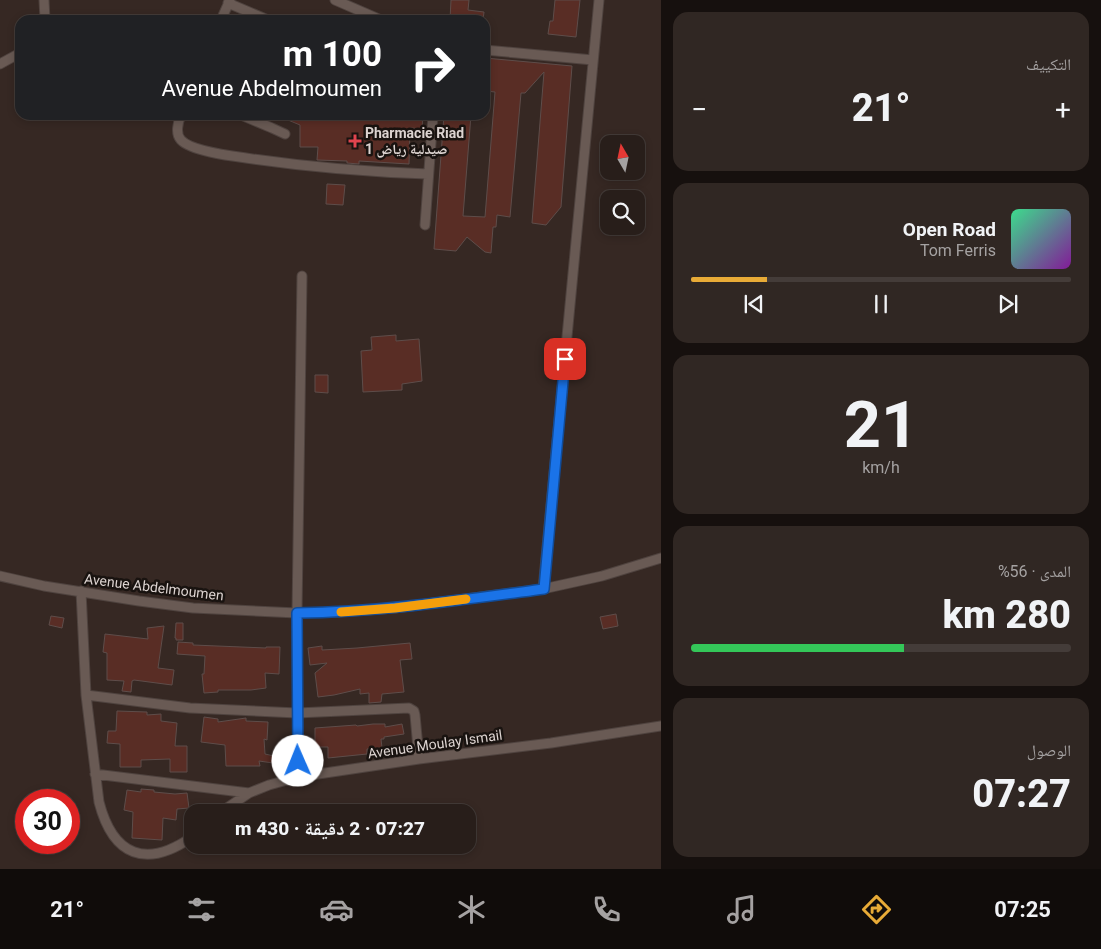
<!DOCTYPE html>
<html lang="ar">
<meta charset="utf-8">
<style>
:root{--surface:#281e1a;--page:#302723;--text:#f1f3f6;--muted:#a5a2a2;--line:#443c39;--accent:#e8ab37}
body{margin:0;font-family:Roboto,"Noto Naskh Arabic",sans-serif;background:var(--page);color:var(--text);direction:rtl;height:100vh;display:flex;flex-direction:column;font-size:19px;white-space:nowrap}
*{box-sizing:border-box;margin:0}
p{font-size:16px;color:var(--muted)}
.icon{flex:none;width:28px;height:28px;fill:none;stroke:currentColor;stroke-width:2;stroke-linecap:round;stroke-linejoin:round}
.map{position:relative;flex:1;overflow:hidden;direction:ltr}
.side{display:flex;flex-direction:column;gap:12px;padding:12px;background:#16100e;width:440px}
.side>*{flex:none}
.hud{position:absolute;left:15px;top:15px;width:475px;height:105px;border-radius:15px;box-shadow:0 2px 8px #0003,0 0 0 1px var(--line);direction:rtl;background:#202124;color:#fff;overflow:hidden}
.needle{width:32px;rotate:351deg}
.tools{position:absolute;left:600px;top:135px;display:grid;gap:10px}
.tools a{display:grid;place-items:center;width:45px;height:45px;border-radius:10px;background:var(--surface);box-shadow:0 2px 8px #0003,0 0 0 1px var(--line);font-size:25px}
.speed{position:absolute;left:15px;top:789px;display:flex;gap:10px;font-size:25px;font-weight:700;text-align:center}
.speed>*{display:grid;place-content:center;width:65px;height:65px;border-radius:50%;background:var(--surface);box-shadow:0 2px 8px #0003,0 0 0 1px var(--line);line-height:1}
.speed .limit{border:8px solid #d22;background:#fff;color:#111}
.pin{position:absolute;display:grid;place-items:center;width:42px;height:42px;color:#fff;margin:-21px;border-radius:10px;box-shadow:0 2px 8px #0006}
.me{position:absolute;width:55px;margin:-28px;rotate:359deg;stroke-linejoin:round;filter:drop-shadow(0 0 4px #0008)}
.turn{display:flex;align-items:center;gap:18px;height:105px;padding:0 25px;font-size:22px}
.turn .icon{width:65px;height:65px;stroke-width:2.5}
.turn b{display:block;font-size:35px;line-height:42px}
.big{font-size:38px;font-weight:800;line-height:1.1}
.side .card{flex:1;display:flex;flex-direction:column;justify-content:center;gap:8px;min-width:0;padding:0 18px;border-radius:15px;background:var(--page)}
.side .dial{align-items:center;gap:0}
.dial b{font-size:65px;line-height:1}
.song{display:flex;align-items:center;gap:15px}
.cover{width:60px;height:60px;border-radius:8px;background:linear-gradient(135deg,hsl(150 70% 55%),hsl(290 70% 35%))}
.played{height:5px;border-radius:2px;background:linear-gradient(90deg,var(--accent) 20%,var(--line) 20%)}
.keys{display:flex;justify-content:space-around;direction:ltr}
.heat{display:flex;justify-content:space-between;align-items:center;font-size:28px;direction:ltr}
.charge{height:8px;border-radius:4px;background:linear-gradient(90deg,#34c759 56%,var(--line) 0)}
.trip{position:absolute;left:184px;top:804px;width:292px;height:50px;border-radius:15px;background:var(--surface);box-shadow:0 2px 8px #0003,0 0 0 1px var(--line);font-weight:800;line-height:50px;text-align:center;direction:rtl}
.tab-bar{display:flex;height:80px;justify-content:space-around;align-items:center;background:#100c0a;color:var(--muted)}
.tab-bar .icon{width:35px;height:35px}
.tab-bar .selected{color:var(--accent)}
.tab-bar b{font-size:22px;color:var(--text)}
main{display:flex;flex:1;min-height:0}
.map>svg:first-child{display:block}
.building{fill:#592d25;stroke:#5e4d4a}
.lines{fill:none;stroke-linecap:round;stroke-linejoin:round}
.minor-casing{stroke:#4f433f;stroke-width:11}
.minor{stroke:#695a54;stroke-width:9}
.route-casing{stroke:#114b97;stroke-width:12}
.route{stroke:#1a73e8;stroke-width:9}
.slow{stroke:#f59e0b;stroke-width:9}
.health-dot{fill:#e0444e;stroke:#191310;stroke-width:2}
.labels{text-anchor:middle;stroke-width:5;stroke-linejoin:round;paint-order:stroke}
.poi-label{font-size:14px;font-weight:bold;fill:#dcd3d0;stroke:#191310;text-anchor:start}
.street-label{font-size:14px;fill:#dcd3d0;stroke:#191310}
</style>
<main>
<section class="side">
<div class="card"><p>التكييف</p>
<div class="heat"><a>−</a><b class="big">21°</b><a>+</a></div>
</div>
<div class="card">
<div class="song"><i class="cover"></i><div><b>Open Road</b><p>Tom Ferris</p></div></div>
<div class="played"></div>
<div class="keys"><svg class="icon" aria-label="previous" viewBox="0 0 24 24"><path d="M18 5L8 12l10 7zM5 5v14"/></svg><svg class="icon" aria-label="pause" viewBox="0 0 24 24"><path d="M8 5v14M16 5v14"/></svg><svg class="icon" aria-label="next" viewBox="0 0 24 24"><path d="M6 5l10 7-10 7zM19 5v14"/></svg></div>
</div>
<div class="card dial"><b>21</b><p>km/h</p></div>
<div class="card"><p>المدى · 56%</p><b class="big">280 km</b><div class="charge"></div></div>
<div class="card"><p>الوصول</p><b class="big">07:27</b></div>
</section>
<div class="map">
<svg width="661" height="869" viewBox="0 0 661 869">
<rect width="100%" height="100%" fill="#362823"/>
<path class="building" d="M451,0h18l-1,10 16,2 -1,8h-33z
M555,0h25l-4,37 -28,-3 2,-13h3z
M485,58l87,8 -11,141 -15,18 -14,-2 12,-151 -19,21h-4l-11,124 -13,-2 -1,12h-3l-2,26 -6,-1 -18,-15 -11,14 -22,-2 10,-134h27l-8,101 22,1 10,-125 -9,-1 2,-23h-3z
M276,115h147l-1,14 -12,-1 -1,36 -50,-3v3l-12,-1v-2l-30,-1 1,-13h-18v-22z
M327,184l18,1 -2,20 -17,-1z
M396,335v6l23,-2 3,42 -20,3v6l-39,2 -2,-41 11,-1 -1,-13z
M315,375h13v18l-13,-1z
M616,614l2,12 -15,3 -3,-12z
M51,616l13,2 -2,10 -13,-3z
M176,623h7v17h-7v-2h-1z
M164,626l-6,42 16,2 -2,15 -38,-5 -2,1 -1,11 -9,-1 2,-10 -17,-1v-27l-4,-1 2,-18 43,5 -1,-11z
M178,642l15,1v2l73,3v-1h14l-1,27 -14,-1 1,15 -15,2h-33v2l-14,1 -2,-19h2l1,-18 -28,-2z
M410,643l2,16 -12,1 4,32 -22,2 -1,8 -12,1v-10l-9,1v-5l-26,6 -16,2 -3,-24 12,-10 -17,2 -2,-17 14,-2v4l35,-2z
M117,711l30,1v3l14,-1v7l16,2 -2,23h12v26h-17v-13l-29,1v7h-21v-23l-13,-1 1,-12h8z
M204,717l14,2v3l28,-4v3l22,1 -1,18 -3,-1 1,15 9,2 -1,7 -14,-2 1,5h-34l-1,-21 -24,-3z
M373,724h12v3l17,-3 2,10 -20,3v2h-3l1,9 -15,1v5l-39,4v-11h-13v-19l41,-3 1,1z
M141,789l13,1v2l21,2 12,-1 2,15 -12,1 -1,11 -13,-2 -1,22 -30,-2 1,-26 -9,-2 3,-20 14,2z"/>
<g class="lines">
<g class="minor-casing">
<path id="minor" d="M44,0l1,20
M335,0l46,20
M228,3l40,17
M221,20l9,-20
M485,50l108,10
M0,64l20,-11
M181,115c-3,7 -6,19 0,25 10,11 50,16 65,18 61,9 121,14 182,16
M241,115l31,13 13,6
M425,225l8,-110
M0,576l44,10 95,15 54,7 104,5 40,-1 58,-4 148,-19 59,-13 59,-18
M543,589l56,-589
M81,591l5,104 13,107c14,54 47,67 93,35
M86,695l104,13 107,5 112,-5 5,3 1,4 4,44
M95,774l154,19
M298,777l-1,-164 5,-337
M221,812l28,-19 20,-8 29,-8 121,-18 132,-16 110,-17"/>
</g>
<use href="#minor" class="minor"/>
</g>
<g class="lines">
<g class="route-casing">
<path id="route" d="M298,761l-1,-148c82,-1 164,-13 247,-24l21,-230"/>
</g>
<use href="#route" class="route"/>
<path class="slow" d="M341,612l54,-4 71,-9"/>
</g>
<path class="health-dot" d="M352.5 133.5h5v5h5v5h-5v5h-5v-5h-5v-5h5z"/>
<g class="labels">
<g class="poi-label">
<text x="365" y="138">Pharmacie Riad<tspan x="365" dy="16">1 صيدلية رياض</tspan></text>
</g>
<g class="street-label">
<text transform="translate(154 587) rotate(7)" y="5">Avenue Abdelmoumen</text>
<text transform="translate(435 744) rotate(-8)" y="5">Avenue Moulay Ismail</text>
</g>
</g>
</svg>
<div class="tools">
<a><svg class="needle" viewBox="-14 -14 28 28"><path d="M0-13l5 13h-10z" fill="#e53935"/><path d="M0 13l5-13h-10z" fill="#a5a2a2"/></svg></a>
<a><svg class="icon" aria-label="search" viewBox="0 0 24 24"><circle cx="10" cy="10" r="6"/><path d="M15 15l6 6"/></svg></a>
</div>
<div class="speed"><div class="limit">30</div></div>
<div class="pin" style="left:565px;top:359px;background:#d93025"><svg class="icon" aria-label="arrive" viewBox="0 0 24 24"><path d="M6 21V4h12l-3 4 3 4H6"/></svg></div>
<svg class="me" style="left:298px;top:761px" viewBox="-20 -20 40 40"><circle r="19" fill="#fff"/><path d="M0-13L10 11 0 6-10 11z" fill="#1a73e8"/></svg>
<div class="trip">07:27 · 2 دقيقة · 430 m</div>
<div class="hud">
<div class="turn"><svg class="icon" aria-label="right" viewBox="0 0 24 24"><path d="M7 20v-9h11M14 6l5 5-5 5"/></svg><div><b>100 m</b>Avenue Abdelmoumen</div></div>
</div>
</div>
</main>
<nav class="tab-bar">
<b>07:25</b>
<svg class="icon selected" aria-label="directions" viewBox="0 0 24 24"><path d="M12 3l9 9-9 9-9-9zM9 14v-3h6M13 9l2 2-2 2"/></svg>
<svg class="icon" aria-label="music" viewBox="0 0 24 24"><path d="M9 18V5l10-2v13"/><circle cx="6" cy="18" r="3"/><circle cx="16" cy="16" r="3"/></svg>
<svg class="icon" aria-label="phone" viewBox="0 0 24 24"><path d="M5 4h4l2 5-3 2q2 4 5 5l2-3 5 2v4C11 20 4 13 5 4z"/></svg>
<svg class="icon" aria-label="climate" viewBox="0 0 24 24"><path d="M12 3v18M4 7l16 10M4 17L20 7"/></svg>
<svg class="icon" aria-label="car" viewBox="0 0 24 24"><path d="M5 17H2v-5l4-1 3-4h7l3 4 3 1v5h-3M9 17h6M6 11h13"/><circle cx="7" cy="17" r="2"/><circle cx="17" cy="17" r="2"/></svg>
<svg class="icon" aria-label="filters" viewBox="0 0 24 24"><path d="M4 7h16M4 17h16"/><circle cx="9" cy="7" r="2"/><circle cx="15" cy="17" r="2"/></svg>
<b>21°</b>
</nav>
